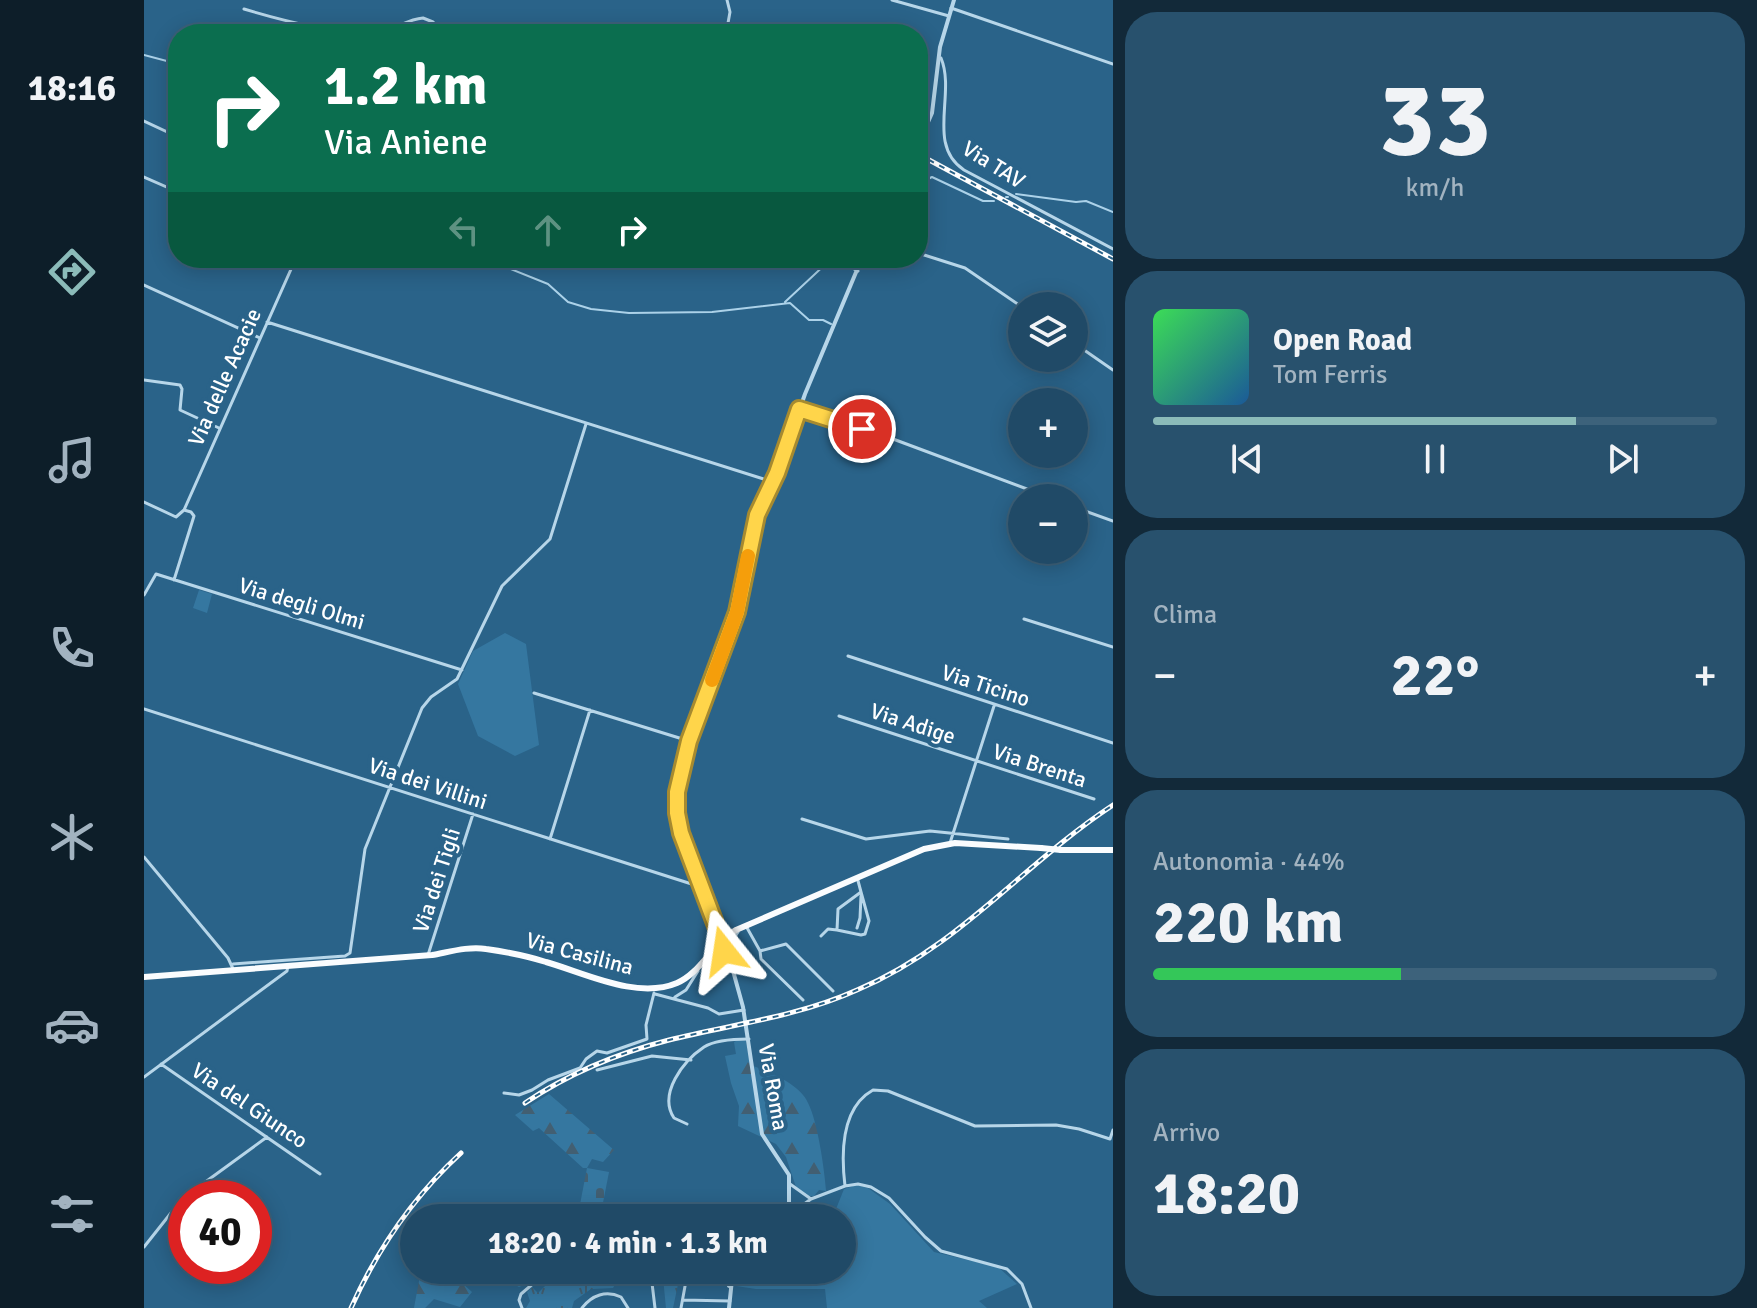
<!DOCTYPE html>
<html lang="it">
<meta charset="utf-8">
<style>
:root{--surface:#204a67;--page:#28516d;--text:#f1f3f6;--muted:#a2b3c0;--line:#3d627b;--accent:#8bbbb9}
body{margin:0;font-family:Signika,sans-serif;background:var(--page);color:var(--text);height:100vh;display:flex;flex-direction:column;font-size:30px;white-space:nowrap}
*{box-sizing:border-box;margin:0}
p{font-size:26px;color:var(--muted)}
.icon{flex:none;width:44px;height:44px;fill:none;stroke:currentColor;stroke-width:2;stroke-linecap:round;stroke-linejoin:round}
.map{position:relative;flex:1;overflow:hidden}
.drawer{display:flex;flex-direction:column;gap:12px;padding:12px;background:#122939;width:644px}
.drawer>*{flex:none}
.hud{position:absolute;left:24px;top:24px;width:760px;height:244px;border-radius:32px;box-shadow:0 4px 20px #0003,0 0 0 2px var(--line);background:#0b6e4f;color:#fff;overflow:hidden}
.buttons{position:absolute;left:864px;top:292px;display:grid;gap:16px}
.buttons a{display:grid;place-items:center;width:80px;height:80px;border-radius:50%;background:var(--surface);box-shadow:0 4px 20px #0003,0 0 0 2px var(--line);font-size:40px}
.speed{position:absolute;left:24px;top:1180px;display:flex;gap:16px;font-size:40px;font-weight:700;text-align:center}
.speed>*{display:grid;place-content:center;width:104px;height:104px;border-radius:50%;background:var(--surface);box-shadow:0 4px 20px #0003,0 0 0 2px var(--line);line-height:1}
.speed .limit{border:12px solid #d22;background:#fff;color:#111}
.pin{position:absolute;display:grid;place-items:center;width:68px;height:68px;color:#fff;margin:-34px;border:4px solid #fff;border-radius:50%;box-shadow:0 2px 8px #0007}
.me{position:absolute;width:88px;margin:-44px;rotate:345deg;stroke-linejoin:round;filter:drop-shadow(0 0 6px #0008)}
.turn{display:flex;align-items:center;gap:28px;height:168px;padding:0 24px;font-size:36px}
.turn .icon{width:104px;height:104px;stroke-width:2.5}
.turn b{display:block;font-size:56px;line-height:68px}
.lanes{display:flex;align-items:center;height:76px;padding:0 24px;background:#0003;justify-content:center;gap:40px;direction:ltr}
.lanes .off{opacity:.35}
.big{font-size:60px;font-weight:700;line-height:1.1}
.drawer .card{flex:1;display:flex;flex-direction:column;justify-content:center;gap:12px;min-width:0;padding:0 28px;border-radius:32px;background:var(--page)}
.drawer .dial{align-items:center;gap:0}
.dial b{font-size:104px;line-height:1}
.song{display:flex;align-items:center;gap:24px}
.cover{width:96px;height:96px;border-radius:12px;background:linear-gradient(135deg,hsl(130 70% 55%),hsl(210 70% 35%))}
.played{height:8px;border-radius:4px;background:linear-gradient(90deg,var(--accent) 75%,var(--line) 75%)}
.keys{display:flex;justify-content:space-around;direction:ltr}
.heat{display:flex;justify-content:space-between;align-items:center;font-size:44px;direction:ltr}
.charge{height:12px;border-radius:6px;background:linear-gradient(90deg,#34c759 44%,var(--line) 0)}
.trip{position:absolute;left:256px;top:1204px;width:456px;height:80px;border-radius:40px;background:var(--surface);box-shadow:0 4px 20px #0003,0 0 0 2px var(--line);font-weight:700;line-height:80px;text-align:center}
main{display:flex;flex:1;min-height:0}
.menu{display:flex;flex-direction:column;width:144px;justify-content:space-around;align-items:center;background:#0d1e29;color:var(--muted)}
.menu .icon{width:56px;height:56px}
.menu .selected{color:var(--accent)}
.menu b{font-size:36px;color:var(--text)}
.map>svg:first-child{display:block}
.grass{fill:#3577a0}
.forest{fill:url(#forest-firs)}
.cemetery{fill:url(#cemetery-stones)}
.park{fill:url(#park-tufts)}
.lines{fill:none;stroke-linecap:round;stroke-linejoin:round}
.stream{stroke:#acd2e9;stroke-width:2}
.minor{stroke:#b7d6e9;stroke-width:3}
.tertiary{stroke:#b7d6e9;stroke-width:4}
.primary{stroke:#fafcfe;stroke-width:6}
.rail-casing{stroke:#fff;stroke-width:5}
.rail{stroke:#2a6389;stroke-width:2;stroke-dasharray:6;stroke-linecap:butt}
.primary-bridge{stroke:#fafcfe;stroke-width:6}
.route-casing{stroke:#a68a30;stroke-width:20}
.route{stroke:#ffd54a;stroke-width:14}
.slow{stroke:#f59e0b;stroke-width:14}
.labels{text-anchor:middle;stroke-width:8;stroke-linejoin:round;paint-order:stroke}
.street-label{font-size:22px;fill:#fff;stroke:#2a6389}
</style>
<main>
<nav class="menu">
<b>18:16</b>
<svg class="icon selected" aria-label="directions" viewBox="0 0 24 24"><path d="M12 3l9 9-9 9-9-9zM9 14v-3h6M13 9l2 2-2 2"/></svg>
<svg class="icon" aria-label="music" viewBox="0 0 24 24"><path d="M9 18V5l10-2v13"/><circle cx="6" cy="18" r="3"/><circle cx="16" cy="16" r="3"/></svg>
<svg class="icon" aria-label="phone" viewBox="0 0 24 24"><path d="M5 4h4l2 5-3 2q2 4 5 5l2-3 5 2v4C11 20 4 13 5 4z"/></svg>
<svg class="icon" aria-label="climate" viewBox="0 0 24 24"><path d="M12 3v18M4 7l16 10M4 17L20 7"/></svg>
<svg class="icon" aria-label="car" viewBox="0 0 24 24"><path d="M5 17H2v-5l4-1 3-4h7l3 4 3 1v5h-3M9 17h6M6 11h13"/><circle cx="7" cy="17" r="2"/><circle cx="17" cy="17" r="2"/></svg>
<svg class="icon" aria-label="filters" viewBox="0 0 24 24"><path d="M4 7h16M4 17h16"/><circle cx="9" cy="7" r="2"/><circle cx="15" cy="17" r="2"/></svg>
</nav>
<div class="map">
<svg width="969" height="1308" viewBox="0 0 969 1308">
<defs>
<pattern id="forest-firs" width="22" height="20" patternUnits="userSpaceOnUse" patternTransform="scale(2)"><rect width="22" height="20" fill="#3577a0"/><path d="M5 1l3.5 6h-7zM16 11l3.5 6h-7z" fill="#425f72"/></pattern>
<pattern id="cemetery-stones" width="16" height="16" patternUnits="userSpaceOnUse" patternTransform="scale(2)"><rect width="16" height="16" fill="#3577a0"/><path d="M2 7V4a2 2 0 0 1 4 0v3zM10 15v-3a2 2 0 0 1 4 0v3z" fill="#425f72"/></pattern>
<pattern id="park-tufts" width="24" height="20" patternUnits="userSpaceOnUse" patternTransform="scale(2)"><rect width="24" height="20" fill="#3577a0"/><path d="M3 7l-1-3M5 7V3M7 7l1-3M15 17l-1-3M17 17v-4M19 17l1-3" fill="none" stroke="#425f72"/></pattern>
</defs>
<rect width="100%" height="100%" fill="#2a6389"/>
<path class="grass" d="M55,590l13,4 -5,19 -14,-5z
M361,633l21,11 13,101 -24,11 -37,-20 -20,-52 15,-33z
M712,1185l12,3 22,16 44,48 64,15 19,17 -38,17 8,7h-160l-2,-19h-69l-20,-3 4,-16h102v-52h-43l10,-11 27,2 8,-20z"/>
<path class="forest" d="M594,1040l8,1 4,24c18,6 50,19 58,38 10,20 16,65 18,88l-7,-1 -5,6h-8l-10,-9 -10,-30 -10,-13 -38,-18 1,-20 -8,-23 -6,-27 11,-2 -2,-12z
M405,1094l65,56 -11,12 -11,-3 -5,9h-4l-44,-40 -6,3 -18,-16z
M277,1270h124l-13,12 -13,5c-18,-10 -22,-14 -39,-7l-15,-7 -4,9 11,10 -12,15 -26,-8 -9,9h-11z"/>
<path class="cemetery" d="M443,1168l22,4 -9,46 -22,-3z"/>
<path class="park" d="M418,1270h55l5,2 -9,16 -22,1 -17,12 -2,7h-46l4,-7 -3,-9 5,-5 6,6 12,-12 -3,-6 3,-3 6,4z
M505,1270h32l-8,38h-7l-3,-31 -9,1z"/>
<g class="lines">
<path class="stream" d="M0,55l34,9
M774,184l14,-7 51,24h11
M872,194l60,8 10,-1 27,11
M862,197h2
M349,258l15,10 40,16 20,18 23,7 38,4 83,-1 78,-9 19,17h14l8,4
M641,302l45,-42"/>
<path class="minor" d="M748,0l57,16
M807,8l162,56
M100,9c33,10 104,29 137,23 15,-3 27,-13 42,-14l10,4 12,12
M566,34l18,-11 2,-11 -3,-12
M797,58c15,36 -15,87 23,112l149,79
M0,121l34,16
M0,177l34,15
M774,253l47,15 57,39
M687,258l27,13
M0,285l116,53
M123,322l506,160
M930,343l39,27
M0,380l36,5 2,4 -2,21 39,18
M655,409l94,30 158,59
M0,502l32,15 8,-7
M930,507l39,14
M40,510l112,-252
M30,580l20,-64 -3,-4 -7,-2
M0,595l12,-21 306,96
M880,619l89,28
M704,656l265,87
M390,693l155,48
M0,709l557,178
M695,716l255,83
M658,819l64,20 64,-8 78,8
M406,839l40,-129
M806,843l44,-137
M0,857l84,101 6,13
M713,877l4,15 -23,17 -1,21 24,5 4,-1 4,-13 -8,-29
M602,926l14,25 1,8 42,41
M713,928l3,-10 1,-22
M677,936l7,-7 9,1
M583,949l11,-17
M616,951l26,-7 47,47
M570,952l8,-1 5,4
M284,955l45,-141
M89,964l112,-8 5,-3 15,-104 57,-141 9,-11 26,-18 45,-93 48,-47 36,-115
M511,994l53,14 11,6 25,-4
M531,997l11,-7 12,-19
M17,1064l159,110
M453,1070l55,-14 39,4
M0,1077l143,-106 1,-5
M360,1093l15,2 13,-5 16,-10 32,-12 6,-9 11,-8 10,2 40,-14 -1,-14 8,-32
M543,1124l-13,-6c-16,-24 9,-57 30,-71 11,-7 32,-8 45,-8
M646,1184l21,15
M701,1186c-4,-33 -4,-78 28,-96l15,1 87,35 81,-1 23,4 31,10 3,-9
M641,1218l26,-19 34,-13 13,-2 13,3 18,11 36,39 16,14 66,18 15,15 9,24
M0,1247l38,-48 85,-62
M500,1270l8,13 3,25
M564,1270l20,15
M539,1300l47,1
M378,1308l-3,-8 2,-6 28,-24
M438,1308c10,-13 24,-18 39,-11l7,11
M537,1308l7,-38"/>
<path class="tertiary" d="M774,145l14,-32 8,-66 14,-47
M635,1218l10,-14v-29l-27,-41 -19,-127 -16,-58 -46,-116 -4,-20 2,-32 10,-40 48,-129 20,-97 21,-44 27,-77 57,-136
M585,1286l1,-16
M585,1308l4,-38"/>
<path class="primary" d="M917,850h52
M0,977l288,-22c17,-3 37,-9 54,-6 21,3 41,7 60,13 39,11 91,38 131,21 25,-11 35,-40 59,-53l188,-81 31,-6 86,5"/>
<g class="rail-casing">
<path id="rail" d="M774,154l195,105
M431,955l6,1
M381,1103c43,-29 93,-50 144,-63 64,-16 128,-23 188,-50 102,-43 166,-126 256,-185
M207,1308c26,-58 63,-112 110,-155"/>
</g>
<use href="#rail" class="rail"/>
<path class="primary-bridge" d="M897,848l20,2"/>
</g>
<g class="lines">
<g class="route-casing">
<path id="route" d="M580,951l3,4 -46,-122 -4,-20v-21l12,-51 48,-129 20,-97 20,-42 22,-64 63,20"/>
</g>
<use href="#route" class="route"/>
<path class="slow" d="M568,680l25,-68 11,-56"/>
</g>
<g class="labels">
<g class="street-label">
<text transform="translate(850 164) rotate(32)" y="8">Via TAV</text>
<text transform="translate(80 377) rotate(-66)" y="8">Via delle Acacie</text>
<text transform="translate(158 603) rotate(17)" y="8">Via degli Olmi</text>
<text transform="translate(842 685) rotate(18)" y="8">Via Ticino</text>
<text transform="translate(769 723) rotate(18)" y="8">Via Adige</text>
<text transform="translate(896 765) rotate(18)" y="8">Via Brenta</text>
<text transform="translate(284 783) rotate(18)" y="8">Via dei Villini</text>
<text transform="translate(292 880) rotate(-72)" y="8">Via dei Tigli</text>
<text transform="translate(436 953) rotate(15)" y="8">Via Casilina</text>
<text transform="translate(630 1087) rotate(80)" y="8">Via Roma</text>
<text transform="translate(106 1105) rotate(34)" y="8">Via del Giunco</text>
</g>
</g>
</svg>
<div class="buttons">
<a><svg class="icon" aria-label="layers" viewBox="0 0 24 24"><path d="M12 4l9 5-9 5-9-5zM3 14l9 5 9-5"/></svg></a>
<a>+</a>
<a>−</a>
</div>
<div class="speed"><div class="limit">40</div></div>
<div class="pin" style="left:718px;top:429px;background:#d93025"><svg class="icon" aria-label="arrive" viewBox="0 0 24 24"><path d="M6 21V4h12l-3 4 3 4H6"/></svg></div>
<svg class="me" style="left:580px;top:951px" viewBox="-20 -20 40 40"><path d="M0-17L14 15 0 8-14 15z" fill="#ffd54a" stroke="#fff" stroke-width="4"/></svg>
<div class="trip">18:20 · 4 min · 1.3 km</div>
<div class="hud">
<div class="turn"><svg class="icon" aria-label="right" viewBox="0 0 24 24"><path d="M7 20v-9h11M14 6l5 5-5 5"/></svg><div><b>1.2 km</b>Via Aniene</div></div>
<div class="lanes"><svg class="icon off" aria-label="left" viewBox="0 0 24 24"><path d="M17 20v-9H6M10 6l-5 5 5 5"/></svg><svg class="icon off" aria-label="ahead" viewBox="0 0 24 24"><path d="M12 20V5M6 11l6-6 6 6"/></svg><svg class="icon" aria-label="right" viewBox="0 0 24 24"><path d="M7 20v-9h11M14 6l5 5-5 5"/></svg></div>
</div>
</div>
<section class="drawer">
<div class="card dial"><b>33</b><p>km/h</p></div>
<div class="card">
<div class="song"><i class="cover"></i><div><b>Open Road</b><p>Tom Ferris</p></div></div>
<div class="played"></div>
<div class="keys"><svg class="icon" aria-label="previous" viewBox="0 0 24 24"><path d="M18 5L8 12l10 7zM5 5v14"/></svg><svg class="icon" aria-label="pause" viewBox="0 0 24 24"><path d="M8 5v14M16 5v14"/></svg><svg class="icon" aria-label="next" viewBox="0 0 24 24"><path d="M6 5l10 7-10 7zM19 5v14"/></svg></div>
</div>
<div class="card"><p>Clima</p>
<div class="heat"><a>−</a><b class="big">22°</b><a>+</a></div>
</div>
<div class="card"><p>Autonomia · 44%</p><b class="big">220 km</b><div class="charge"></div></div>
<div class="card"><p>Arrivo</p><b class="big">18:20</b></div>
</section>
</main>
